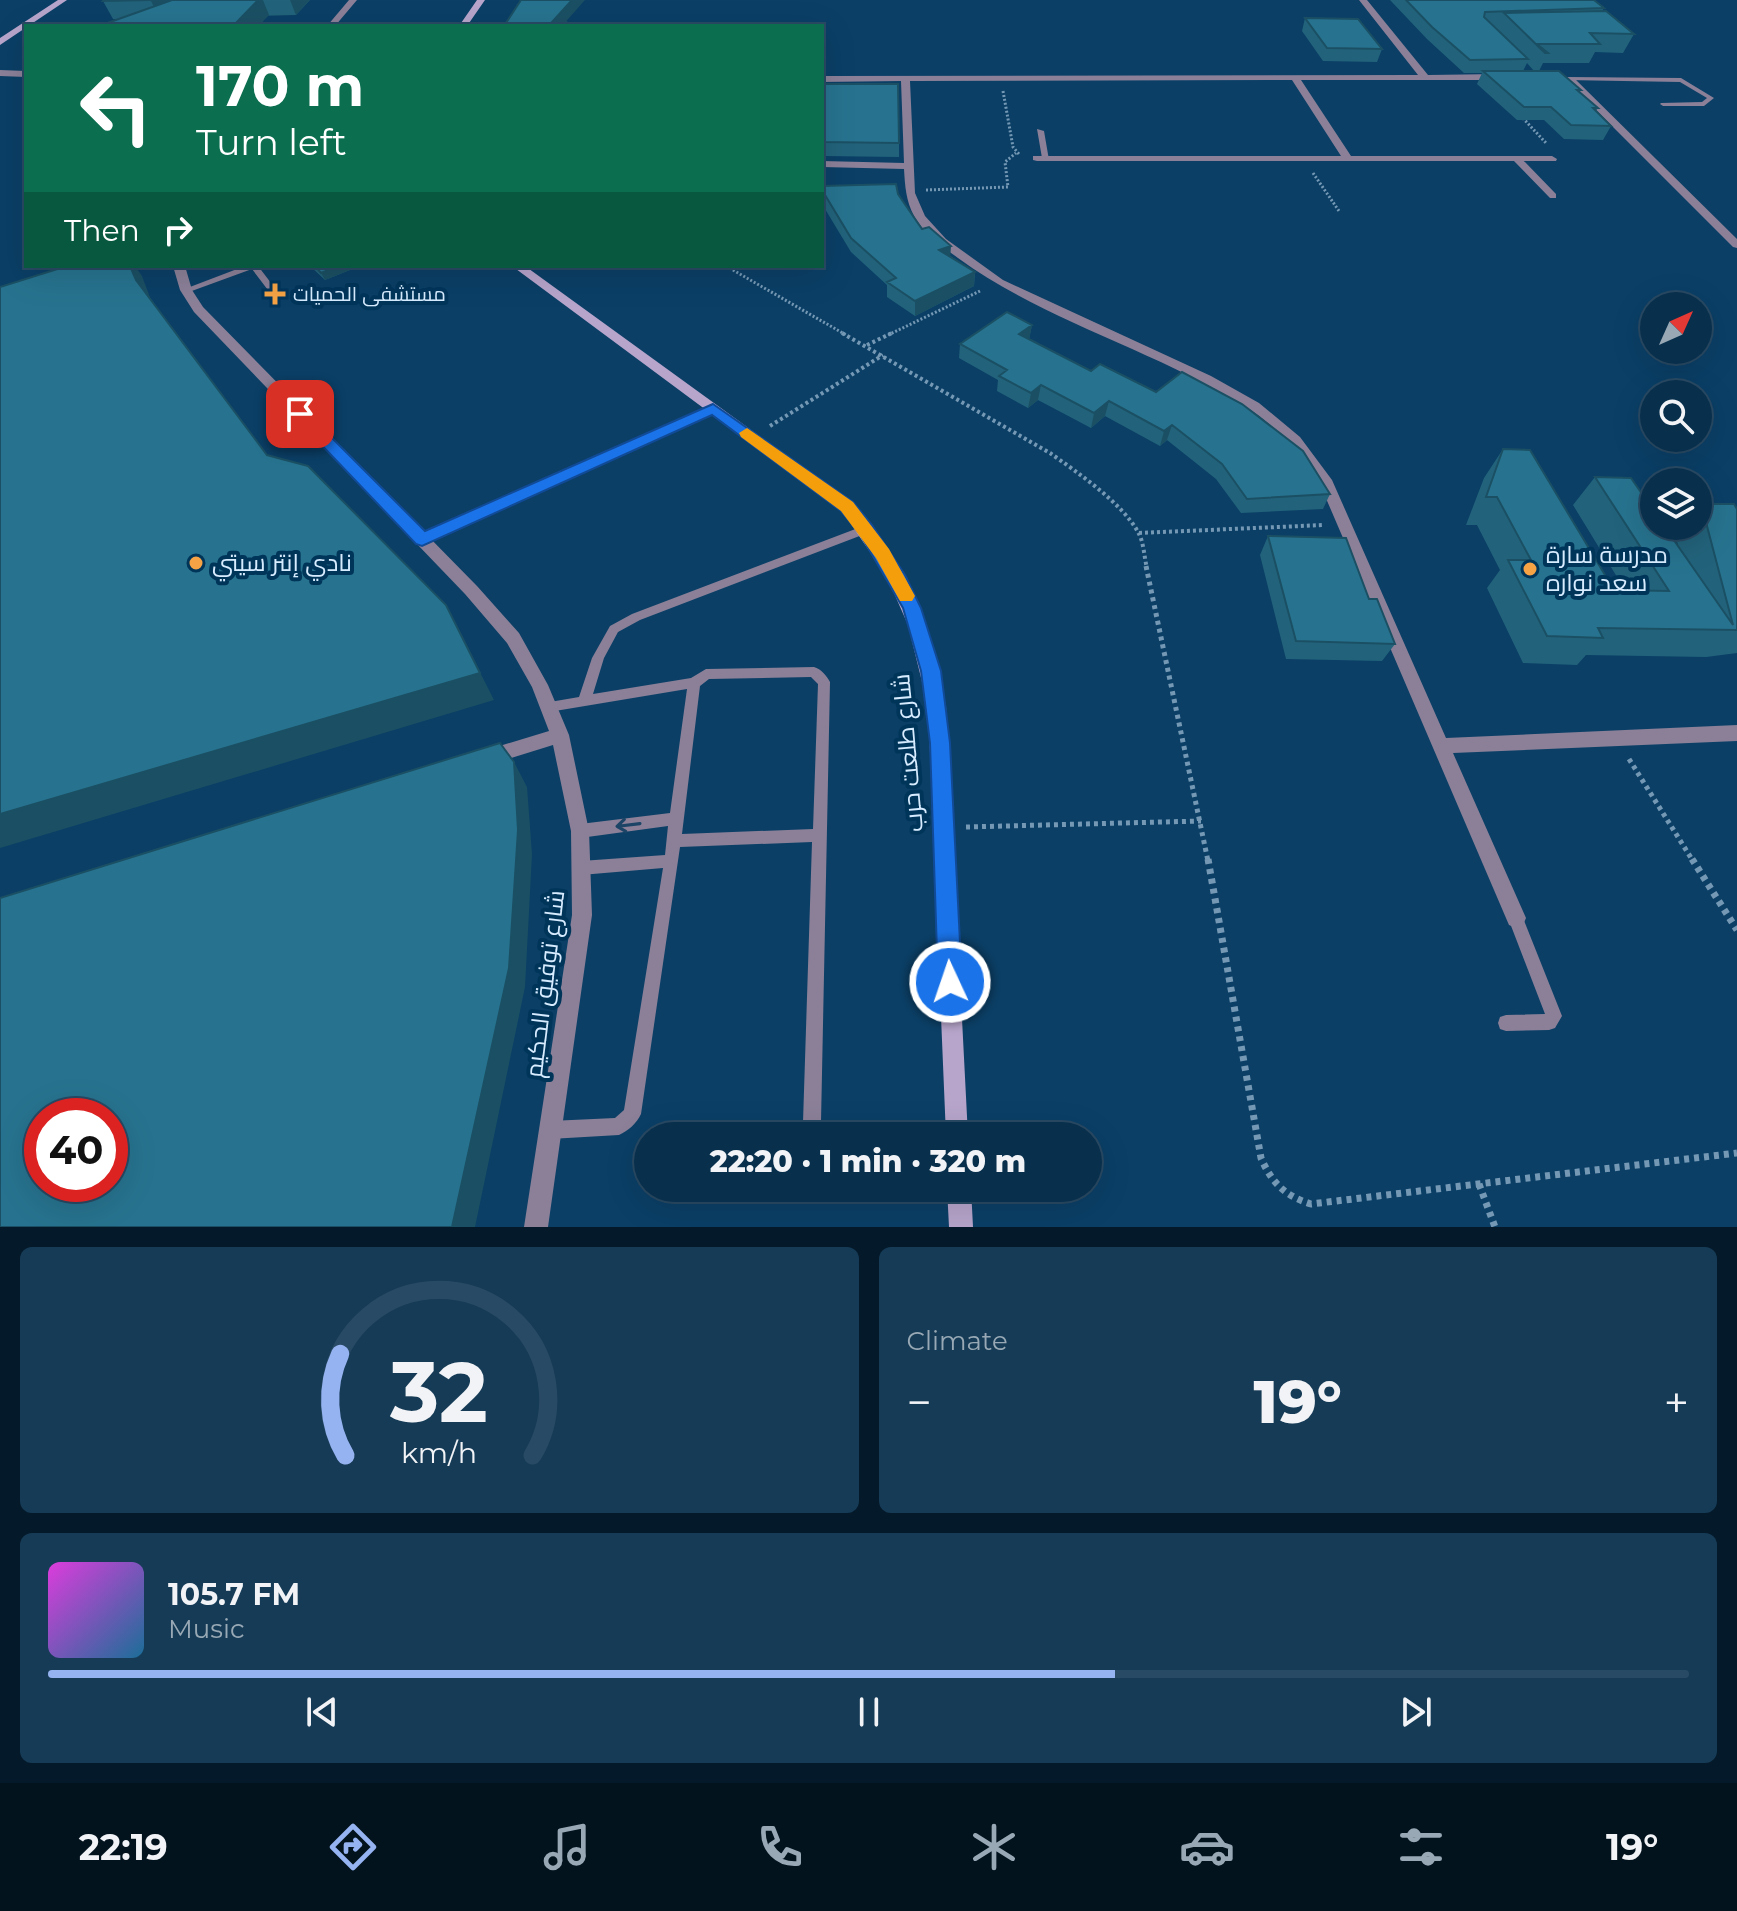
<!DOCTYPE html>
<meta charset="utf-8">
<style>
:root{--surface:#082f4c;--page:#163b56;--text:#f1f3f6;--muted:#98a9b5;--line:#294a64;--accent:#95b2f1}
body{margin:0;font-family:Montserrat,Cairo,sans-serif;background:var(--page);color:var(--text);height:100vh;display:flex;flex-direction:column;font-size:30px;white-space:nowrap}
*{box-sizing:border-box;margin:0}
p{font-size:26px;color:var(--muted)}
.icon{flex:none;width:44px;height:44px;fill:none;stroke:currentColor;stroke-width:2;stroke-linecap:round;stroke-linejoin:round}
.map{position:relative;height:1227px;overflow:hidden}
.panel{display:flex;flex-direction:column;gap:20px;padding:20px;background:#041a2a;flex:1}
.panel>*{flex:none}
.guide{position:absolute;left:24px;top:24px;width:800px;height:244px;border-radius:0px;box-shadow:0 8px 32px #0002,0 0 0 2px var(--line);background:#0b6e4f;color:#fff;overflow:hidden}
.needle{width:52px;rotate:45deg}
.tools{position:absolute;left:1640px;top:292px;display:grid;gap:16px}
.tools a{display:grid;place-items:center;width:72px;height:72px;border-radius:50%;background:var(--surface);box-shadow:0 8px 32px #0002,0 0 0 2px var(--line);font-size:40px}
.speed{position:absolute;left:24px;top:1098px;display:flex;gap:16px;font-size:40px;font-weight:700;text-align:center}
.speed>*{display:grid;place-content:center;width:104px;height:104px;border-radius:50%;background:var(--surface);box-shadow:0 8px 32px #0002,0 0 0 2px var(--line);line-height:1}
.speed .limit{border:12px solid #d22;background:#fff;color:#111}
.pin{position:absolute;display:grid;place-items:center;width:68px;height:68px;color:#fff;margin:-34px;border-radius:16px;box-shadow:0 4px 12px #0006}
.me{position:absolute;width:88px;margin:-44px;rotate:357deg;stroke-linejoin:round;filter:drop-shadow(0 0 6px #0008)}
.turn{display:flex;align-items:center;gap:28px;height:168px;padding:0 40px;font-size:36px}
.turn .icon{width:104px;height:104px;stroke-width:2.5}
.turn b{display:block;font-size:56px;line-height:68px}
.then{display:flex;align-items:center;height:76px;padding:0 40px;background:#0003;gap:16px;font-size:30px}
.big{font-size:60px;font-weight:800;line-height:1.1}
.panel .widget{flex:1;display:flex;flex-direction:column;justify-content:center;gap:12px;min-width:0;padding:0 28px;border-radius:12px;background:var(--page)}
.panel .dial{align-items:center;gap:0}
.dial svg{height:208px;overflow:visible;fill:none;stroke:var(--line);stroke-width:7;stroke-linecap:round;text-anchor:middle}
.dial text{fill:var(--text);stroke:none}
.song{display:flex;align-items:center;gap:24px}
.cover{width:96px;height:96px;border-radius:12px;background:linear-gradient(135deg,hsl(300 70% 55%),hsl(200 70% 35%))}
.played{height:8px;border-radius:4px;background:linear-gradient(90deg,var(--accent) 65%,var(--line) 65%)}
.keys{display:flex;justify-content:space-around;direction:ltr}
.heat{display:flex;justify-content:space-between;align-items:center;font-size:44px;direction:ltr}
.panel .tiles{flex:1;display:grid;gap:20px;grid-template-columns:1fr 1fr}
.widget:last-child{grid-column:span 2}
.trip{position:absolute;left:634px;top:1122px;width:468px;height:80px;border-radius:40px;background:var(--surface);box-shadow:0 8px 32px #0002,0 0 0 2px var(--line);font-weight:800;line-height:80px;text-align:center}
.tabs{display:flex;height:128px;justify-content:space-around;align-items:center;background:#03131e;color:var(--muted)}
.tabs .icon{width:56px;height:56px}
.tabs .current{color:var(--accent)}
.tabs b{font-size:36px;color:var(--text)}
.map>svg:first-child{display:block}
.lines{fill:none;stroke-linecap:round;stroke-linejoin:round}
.path-far3{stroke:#7599b5;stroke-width:3;stroke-dasharray:2 2;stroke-linecap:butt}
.path-far2{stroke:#7599b5;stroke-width:4;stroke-dasharray:3 3;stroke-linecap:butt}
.path-far1{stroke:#7599b5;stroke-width:5;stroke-dasharray:4 4;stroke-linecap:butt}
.path{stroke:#7599b5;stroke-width:7;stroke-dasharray:5 5;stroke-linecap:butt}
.lane{fill:#8b8098;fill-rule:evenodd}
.street{fill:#8b8098;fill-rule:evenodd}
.secondary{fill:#b7a5cb;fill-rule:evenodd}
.wall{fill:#22637b;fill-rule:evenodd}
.shaded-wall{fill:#1b5064}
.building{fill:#27738f;stroke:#1b5064;stroke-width:2;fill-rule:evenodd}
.oneway{stroke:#1c4466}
.route{fill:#1a73e8;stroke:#114b97;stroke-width:2}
.slow{fill:#f59e0b}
.poi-dot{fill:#f5a345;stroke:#00355a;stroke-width:3}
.labels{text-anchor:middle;stroke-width:8;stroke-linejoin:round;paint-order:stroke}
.far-poi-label{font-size:20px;fill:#d7ecff;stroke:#00355a;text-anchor:start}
.poi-label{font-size:24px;fill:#d7ecff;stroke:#00355a;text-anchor:start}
.street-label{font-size:24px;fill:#d7ecff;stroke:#00355a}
</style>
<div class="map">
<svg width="1737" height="1227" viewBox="0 0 1737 1227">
<rect width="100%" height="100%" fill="#0b3f66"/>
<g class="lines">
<path class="path-far3" d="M1003,91l10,56 6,7
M1520,115l26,28
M1313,173l26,38
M926,190l82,-3 -3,-25 11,-9
M726,266l120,69
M888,335l92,-44"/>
<path class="path-far2" d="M842,333l208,120c27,19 72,50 88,79 6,10 6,25 9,36
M867,345l25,-12
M770,426l113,-71
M1139,533l185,-8"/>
<path class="path-far1" d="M1146,566l62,295
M1629,759l64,102
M966,827l235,-6"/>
<path class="path" d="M1208,859l53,299c11,25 24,38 50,46l426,-51
M1692,859l45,71
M1479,1184l16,43"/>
<path class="lane" d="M1568,77l113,1 33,20 -10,8h-41l-3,-2 1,-1 41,-1 5,-4 -27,-16 -114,-2 -1,-1z
M1037,129l7,2 5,29 -7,-2z
M1514,157h6l36,37v4h-6l-36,-37z
M179,266h17l-4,3 -16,2 -1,-2z
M245,266h13l23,30 -1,2h-6l-22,-29 -63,23 -7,-2z
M713,406l5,3 -1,2 -291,132h-8l-2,-3 2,-3z
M866,525l4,1 2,3 -2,3 -230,88 -22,12 -14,26 -11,36 98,-16 15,-9 108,-2c7,2 13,9 16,15l-9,440 -3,6 -6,3 -6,-3 -3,-6 9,-280 -132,5 -39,267c-4,9 -13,17 -22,21l-69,4 -6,-3 -3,-6 3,-6 6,-3 65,-3 9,-8 39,-242 -82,7 -5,-2 -2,-5 2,-5 5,-2 84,-6 3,-29 -88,12 -5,-2 -2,-5 2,-5 5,-2 90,-11 17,-124 -138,23 -5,-1 -1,-4 1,-4 35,-6 13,-39 18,-32 22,-12zM811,677l7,7 -5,145 -131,5 18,-148 9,-7z
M1516,911l5,2 41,103 -7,12 -6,2 -43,1 -6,-2 -2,-6 2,-6 6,-2 39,-1 -37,-96 3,-5z"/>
<path class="street" d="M349,0h8l-22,26h-8z
M1359,0h8l61,75 71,-1 4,3 -4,3h-198l50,76h201l5,3 -1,2h-519l-4,-1v-4h308l-49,-76 -382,1 5,112 10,23 21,23 57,41 208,96 48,27 41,34 32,43 114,258 291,-13v16l-284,12 73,165 -3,7 -7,3 -7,-3 -190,-443c-21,-28 -42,-56 -73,-75 -91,-57 -200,-85 -288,-149 -15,-11 -34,-24 -44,-42 -8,-15 -9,-30 -10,-47l-82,-2v-6l82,2 -3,-82 -79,1v-6l596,-1z
M0,70l26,1v6l-26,-1z
M1547,74l28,5 162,160v9l-4,-1 -164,-164 -25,-4 -1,-2z
M173,266h12l7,24 11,17 274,279 42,47 29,52 21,50 20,96 3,84 -44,312h-24l48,-312 -1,-84 -18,-86 -67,21 -6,-2 -3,-6 3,-6 69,-21 -17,-44 -25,-44 -42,-49 -271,-282 -14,-22z"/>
<path class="secondary" d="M58,0h9l-67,45v-7z
M477,0h8l-18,26h-8z
M512,266h13l327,237 34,45 28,52 19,51 13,55 22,430h-22l-18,-430 -20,-81 -21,-48 -45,-66z
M947,1188h24l2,39h-24z"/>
</g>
<path class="wall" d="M104,0h206l-14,15 -178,4h-5l-10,-18z
M1390,0h204l10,8 -2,3 32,23 -11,19 -28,-1 -6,11h-46l-4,8 42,19 -1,2 18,16 -2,3 15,15 -8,14 -39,-1 -20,-19h-27l-40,-36 5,-11h-18l-37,-34zM1527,63l7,8h-11z
M1305,18l77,31 -5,13 -54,-1 -21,-30z
M822,84l77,59v14l-77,-1z
M822,186l100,43 28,27 25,16 -1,14 -59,30 -28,-19v-12l-36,-33 -29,-48z
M310,266h50l-35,14z
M1032,325l-3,14 301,155 -7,15 -82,4 -25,-34 -49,-39 -7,6 -55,-30 -14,12 -53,-28 -10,8 -31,-17 1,-11 -39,-22 1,-14z
M1503,449l111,141h11l-52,-85 22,-28 83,69 -2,-10 9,-10h13v-14l4,-5h5l3,-3 27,5v144l-31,4 -120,-2 -9,10 -54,-2 -36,-75 13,-18 -23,-45h-11l18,-47z
M1268,536l127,108 -13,17 -96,-2 -26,-104z"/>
<path class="shaded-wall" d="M152,0h29l-21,19 -9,-18z
M258,0h5l6,15 -10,11h-26z
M290,0h20l-14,15z
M572,0h13l-23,26 -10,-4z
M951,246l-1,15 -11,-11z
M130,266h5l7,10 12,32 -18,-28z
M338,266h22l-35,14 -4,-7z
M975,272l-1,14 -59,30v-15z
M1032,325l-3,15 -10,-6z
M1041,385l-3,15 -10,8 3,-15z
M1109,401l-4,15 -14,12 3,-15z
M1172,425l-5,15 -7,6 4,-15z
M446,605l48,95 -494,148v-34z
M514,762l13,25 5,67 -7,133 -50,240h-23z"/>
<path class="building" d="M104,0h48l-49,1z
M172,0h86l-25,26h-134z
M521,0h51l-20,22h14l-2,4h-60z
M1406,0h188l10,8 -119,4 -1,5 44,42 -58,1 -38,-33z
M1606,11l28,23 -44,-1 10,11h-63l11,9h-3l-41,-40z
M1305,18l53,1 24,30 -55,-1z
M1483,71h76l22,19h-4l21,18h-5l18,18 -40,-1 -20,-18h-27z
M822,84h76l1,59 -77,-1z
M896,184l2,10 24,35 7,-2 22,19 -12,4 36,22 -60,29 -28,-19 9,-4 -45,-40 -29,-48v-4z
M67,266h63l6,14 131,175 41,11 138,139 34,68 -480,141v-527z
M315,266h23l-17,7z
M1007,312l25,13 -13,9 72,37 9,-7 56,28 26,-20 60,32 61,47 27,43 -83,5 -25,-35 -50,-39 -8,6 -55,-30 -15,12 -53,-28 -10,8 -32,-17 8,-6 -47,-26z
M1503,449l27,1 84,140 55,1 -74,-114 36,1 23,33v15h10l69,99 -31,-118h8v-3h24l3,5v121l-139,-2 5,10 -56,-2 -39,-76h23l-34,-63h-11z
M1268,536l78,2 23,61h8l18,45 -99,-3z
M500,743l14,19 4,68 -9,138 -57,259h-452v-329zM42,1116h68v68h-68z"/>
<defs><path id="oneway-shaft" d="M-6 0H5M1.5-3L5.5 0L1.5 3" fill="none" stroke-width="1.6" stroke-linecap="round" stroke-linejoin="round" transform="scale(2)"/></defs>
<use class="oneway" href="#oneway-shaft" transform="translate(628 825) rotate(173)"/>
<path class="route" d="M713,404l140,98 19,23 33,50 16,33 20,63 9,72 12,239 -4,8 -8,4 -8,-4 -4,-8 -8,-239 -9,-72 -18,-63 -43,-74 -19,-23 -129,-96 -290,131 -6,-2 -124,-130 3,-3h10l120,120z"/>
<path class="slow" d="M747,428l106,74 36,47 26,47 -3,5h-12l-24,-43 -35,-47 -100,-74 -2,-4z"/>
<g class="poi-dot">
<path d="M271 282h8v8h8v8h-8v8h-8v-8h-8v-8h8z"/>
<circle cx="196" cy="563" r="8"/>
<circle cx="1530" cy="569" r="8"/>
</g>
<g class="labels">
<g class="far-poi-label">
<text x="293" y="301">مستشفى الحميات</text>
</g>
<g class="poi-label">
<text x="1546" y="563">مدرسة سارة<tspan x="1546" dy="28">سعد نواره</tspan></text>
<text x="212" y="571">نادي إنتر سيتي</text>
</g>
<g class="street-label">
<text transform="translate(908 753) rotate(-95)" y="8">شارع طلعت حرب</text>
<text transform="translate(545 984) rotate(-83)" y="8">شارع توفيق الحكيم</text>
</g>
</g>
</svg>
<div class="tools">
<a><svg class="needle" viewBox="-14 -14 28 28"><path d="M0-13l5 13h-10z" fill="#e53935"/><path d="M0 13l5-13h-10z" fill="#98a9b5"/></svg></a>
<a><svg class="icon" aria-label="search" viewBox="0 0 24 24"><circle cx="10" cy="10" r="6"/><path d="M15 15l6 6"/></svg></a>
<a><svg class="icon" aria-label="layers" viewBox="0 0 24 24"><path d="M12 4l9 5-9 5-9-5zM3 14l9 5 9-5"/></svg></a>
</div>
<div class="speed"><div class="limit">40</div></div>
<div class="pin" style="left:300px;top:414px;background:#d93025"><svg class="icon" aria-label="arrive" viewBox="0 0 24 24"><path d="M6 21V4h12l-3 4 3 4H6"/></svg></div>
<svg class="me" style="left:950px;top:982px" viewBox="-20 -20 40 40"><circle r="17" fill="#1a73e8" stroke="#fff" stroke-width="3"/><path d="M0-11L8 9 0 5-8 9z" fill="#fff"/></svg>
<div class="trip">22:20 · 1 min · 320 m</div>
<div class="guide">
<div class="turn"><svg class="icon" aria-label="left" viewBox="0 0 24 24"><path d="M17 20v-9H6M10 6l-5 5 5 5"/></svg><div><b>170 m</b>Turn left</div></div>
<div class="then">Then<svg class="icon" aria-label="right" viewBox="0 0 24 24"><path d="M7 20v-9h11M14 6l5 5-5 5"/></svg></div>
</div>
</div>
<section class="panel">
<div class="tiles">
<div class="widget dial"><svg viewBox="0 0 100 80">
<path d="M14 69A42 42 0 1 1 86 69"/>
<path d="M14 69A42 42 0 0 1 12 30" stroke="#95b2f1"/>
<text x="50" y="56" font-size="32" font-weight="700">32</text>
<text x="50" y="72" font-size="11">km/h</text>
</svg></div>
<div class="widget"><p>Climate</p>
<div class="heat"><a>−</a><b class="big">19°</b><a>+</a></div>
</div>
<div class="widget">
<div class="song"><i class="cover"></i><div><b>105.7 FM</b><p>Music</p></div></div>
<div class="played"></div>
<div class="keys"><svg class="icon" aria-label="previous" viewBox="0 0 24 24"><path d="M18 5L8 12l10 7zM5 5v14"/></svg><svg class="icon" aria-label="pause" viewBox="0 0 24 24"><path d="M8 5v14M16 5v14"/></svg><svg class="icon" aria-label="next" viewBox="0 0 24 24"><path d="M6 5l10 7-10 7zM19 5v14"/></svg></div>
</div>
</div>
</section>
<nav class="tabs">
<b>22:19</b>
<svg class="icon current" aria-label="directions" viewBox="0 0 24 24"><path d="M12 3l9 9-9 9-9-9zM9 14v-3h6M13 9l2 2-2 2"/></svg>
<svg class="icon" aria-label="music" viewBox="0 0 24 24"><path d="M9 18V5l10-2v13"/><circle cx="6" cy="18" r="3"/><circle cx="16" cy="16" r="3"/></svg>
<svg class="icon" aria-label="phone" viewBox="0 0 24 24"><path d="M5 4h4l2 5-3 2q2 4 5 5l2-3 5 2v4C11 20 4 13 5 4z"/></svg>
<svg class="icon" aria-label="climate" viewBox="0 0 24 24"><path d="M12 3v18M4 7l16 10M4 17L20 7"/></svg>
<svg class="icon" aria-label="car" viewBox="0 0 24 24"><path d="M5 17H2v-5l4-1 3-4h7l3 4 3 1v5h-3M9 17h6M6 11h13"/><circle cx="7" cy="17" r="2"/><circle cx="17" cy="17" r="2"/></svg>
<svg class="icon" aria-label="filters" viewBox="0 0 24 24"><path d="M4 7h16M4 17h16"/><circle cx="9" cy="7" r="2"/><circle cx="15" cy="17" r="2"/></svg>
<b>19°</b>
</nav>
